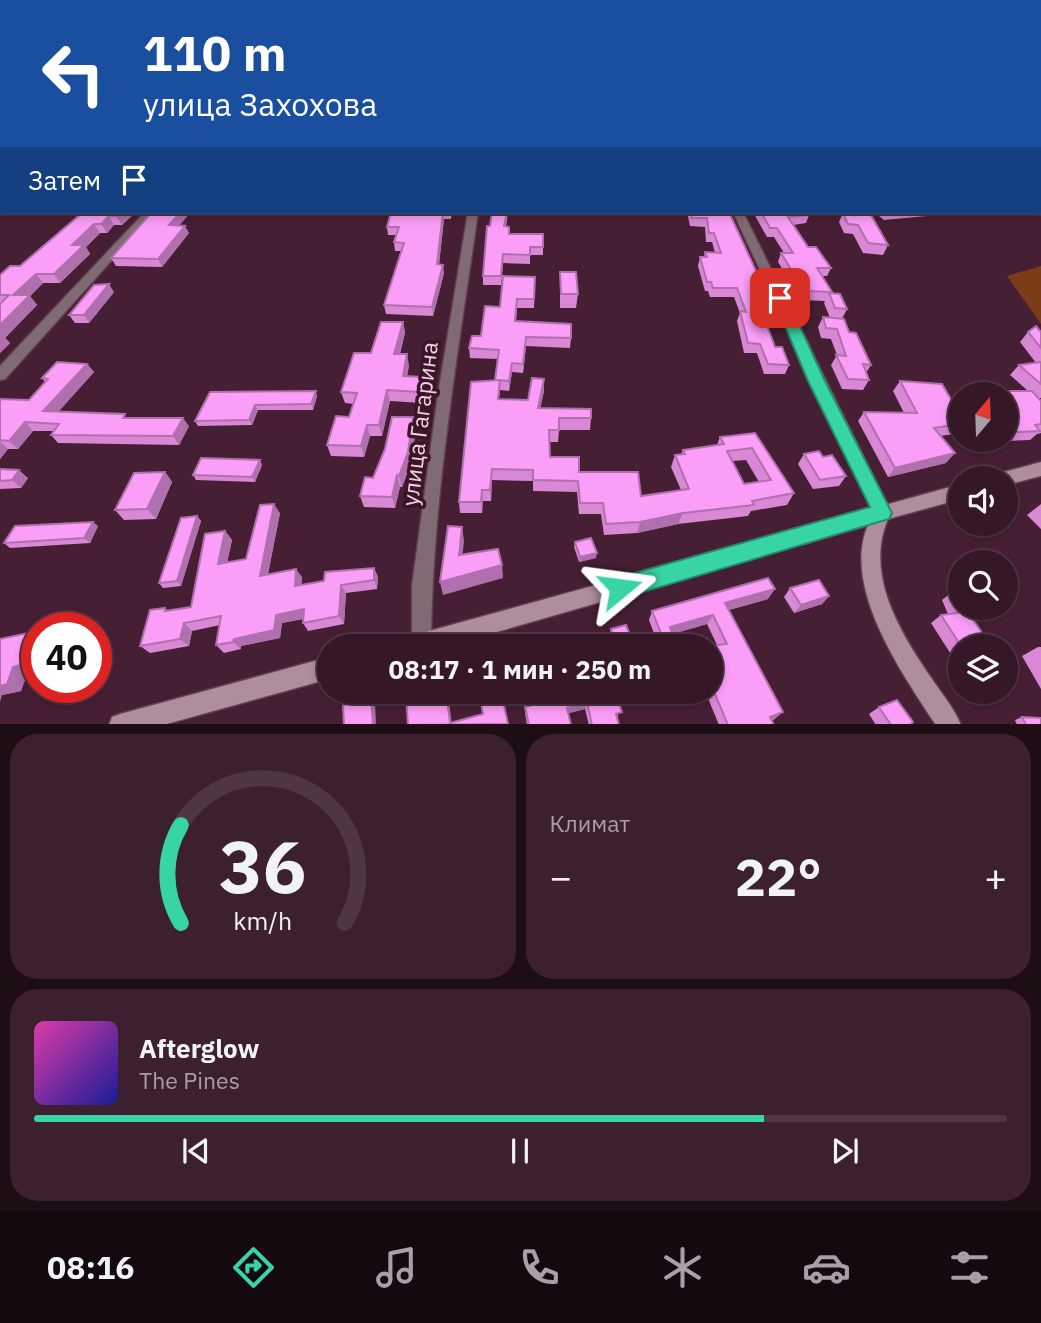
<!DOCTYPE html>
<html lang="ru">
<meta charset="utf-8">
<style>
:root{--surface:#351727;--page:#3d202f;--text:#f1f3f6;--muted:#aa9fa7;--line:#4f3644;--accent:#37d4a6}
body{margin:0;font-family:"IBM Plex Sans",sans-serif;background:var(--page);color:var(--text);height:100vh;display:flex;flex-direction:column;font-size:26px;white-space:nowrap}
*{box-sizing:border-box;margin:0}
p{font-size:23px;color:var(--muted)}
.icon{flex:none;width:38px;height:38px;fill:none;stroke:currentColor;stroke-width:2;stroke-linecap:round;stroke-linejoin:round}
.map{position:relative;height:724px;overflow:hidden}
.drawer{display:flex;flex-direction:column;gap:10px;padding:10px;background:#1d0d15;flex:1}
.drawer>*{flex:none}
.guide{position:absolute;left:0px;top:0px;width:1041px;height:214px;box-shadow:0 4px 10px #0003,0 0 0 2px var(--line);background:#1a4fa0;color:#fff;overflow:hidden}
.needle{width:46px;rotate:19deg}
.controls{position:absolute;left:948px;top:382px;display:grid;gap:14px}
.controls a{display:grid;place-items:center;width:70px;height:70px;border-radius:50%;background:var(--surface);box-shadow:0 4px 10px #0003,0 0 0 2px var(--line);font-size:35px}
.speed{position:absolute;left:21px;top:612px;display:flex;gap:14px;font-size:35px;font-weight:700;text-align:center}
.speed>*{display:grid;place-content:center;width:91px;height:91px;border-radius:50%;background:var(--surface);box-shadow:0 4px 10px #0003,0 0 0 2px var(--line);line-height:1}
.speed .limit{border:10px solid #d22;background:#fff;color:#111}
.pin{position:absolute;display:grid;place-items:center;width:60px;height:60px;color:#fff;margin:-30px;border-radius:14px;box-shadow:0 4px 10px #0006}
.me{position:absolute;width:77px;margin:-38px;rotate:74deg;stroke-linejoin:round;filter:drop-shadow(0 0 5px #0008)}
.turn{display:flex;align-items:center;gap:24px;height:147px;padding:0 28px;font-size:32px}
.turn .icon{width:91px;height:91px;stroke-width:2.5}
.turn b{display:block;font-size:49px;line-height:60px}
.then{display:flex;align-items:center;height:66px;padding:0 28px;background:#0003;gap:14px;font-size:26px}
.big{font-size:52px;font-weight:800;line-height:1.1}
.drawer .card{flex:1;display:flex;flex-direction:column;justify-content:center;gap:10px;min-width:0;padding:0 24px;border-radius:28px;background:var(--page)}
.drawer .dial{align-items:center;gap:0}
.dial svg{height:182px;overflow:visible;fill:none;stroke:var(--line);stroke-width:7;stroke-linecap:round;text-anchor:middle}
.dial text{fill:var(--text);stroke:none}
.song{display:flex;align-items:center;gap:21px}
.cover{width:84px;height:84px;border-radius:10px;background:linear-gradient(135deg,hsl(320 70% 55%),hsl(240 70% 35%))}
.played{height:7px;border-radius:4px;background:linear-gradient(90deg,var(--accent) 75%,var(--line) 75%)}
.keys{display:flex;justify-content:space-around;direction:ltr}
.heat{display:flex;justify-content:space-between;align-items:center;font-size:38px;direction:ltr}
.drawer .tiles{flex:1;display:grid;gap:10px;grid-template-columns:1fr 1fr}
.card:last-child{grid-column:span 2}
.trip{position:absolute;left:317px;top:634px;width:406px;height:70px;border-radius:35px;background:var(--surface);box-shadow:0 4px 10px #0003,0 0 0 2px var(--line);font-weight:800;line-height:70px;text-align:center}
.menu{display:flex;height:112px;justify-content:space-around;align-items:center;background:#150910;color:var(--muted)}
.menu .icon{width:49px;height:49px}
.menu .active{color:var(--accent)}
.menu b{font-size:32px;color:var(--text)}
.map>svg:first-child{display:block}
.green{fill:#7a3d18}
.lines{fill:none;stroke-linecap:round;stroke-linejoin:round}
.street-casing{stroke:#623c4f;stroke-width:3}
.secondary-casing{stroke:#623c4f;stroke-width:3}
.street{fill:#806b75;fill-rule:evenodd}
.secondary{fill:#ae8d9d;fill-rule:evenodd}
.wall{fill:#d888d4;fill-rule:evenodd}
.shaded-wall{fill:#b06fad}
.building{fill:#fb9ef7;stroke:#b06fad;stroke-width:2;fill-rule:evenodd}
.route{fill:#37d4a6;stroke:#248a6c;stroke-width:2}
.labels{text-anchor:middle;stroke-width:7;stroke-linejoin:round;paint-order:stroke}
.street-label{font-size:23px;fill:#eed3df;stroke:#3c152a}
</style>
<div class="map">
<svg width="1041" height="725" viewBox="0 0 1041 725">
<rect width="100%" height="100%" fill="#471f34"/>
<path class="green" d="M1041,266v58l-34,-48z"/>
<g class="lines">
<g class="street-casing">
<path id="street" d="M1040,161h1v6h-1z
M1040,174h1v7l-1,-1z
M145,212h10l-150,167 -5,1v-14z
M468,212h10c-20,141 -46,288 -47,431l-1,3h-18v-60l26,-192z
M733,212h10l145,295 3,6 -3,6 -6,2 -6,-2z"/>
</g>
<g class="secondary-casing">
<path id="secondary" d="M1041,462v14l-35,9v-7h-8l2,-5z
M961,484v15l-73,20c-24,56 13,115 44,160 10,15 22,29 29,46h-25c-33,-50 -95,-138 -68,-200l-420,121h-47l3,-7 7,-3z
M329,657v22l-166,46h-54l3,-8 8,-3z"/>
</g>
<use href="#street" class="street"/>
<use href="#secondary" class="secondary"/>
</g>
<path class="wall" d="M136,212l-14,13h-8l-7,8h-7l-14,14 4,7 -30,29h-17l-13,13 7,9 -32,33 5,5 -10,10v-78l20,-9 58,-50 -2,-3z
M152,212h143l-2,3 -103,-2 -11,12 10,8 -27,34 -46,-1 -5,-8z
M391,212h61l-1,7h-7l-5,46 5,8 -11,43 -47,-2 -2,-9 17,-54h-6l-1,-9 2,-7h-8l-1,-8z
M492,212h16l-2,15h3l1,7h33v21h-13v9l-27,-1 -2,22h-18v-9z
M687,212h42l36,83 -2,5 6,18 -2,6 8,23 14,18 -4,9h-21l-7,-21h-13l-7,-32 3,-8 -6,-16h-24l-2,-6h-3l-7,-25 2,-9h4l1,-5 10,1 -3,-11h-6l-1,-15 -15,-1z
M753,212h53l3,3 -3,8 -13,2 15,22 23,21 -4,8h-5l10,16 15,17 -5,10 7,13 22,33 -5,8 3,7 -6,10 -21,-1 -11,-24 6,-10 -6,-16 -10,-1 -3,-11 5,-10 7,1 -6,-15 1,-2 -22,-1 -7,-20h-7l-11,-18 3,-9h3l-10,-16h-7z
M874,212h70l-16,2 -1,2 -43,4z
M843,213l45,32 -5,10 -20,-2 -10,-19 -9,-1 -5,-11z
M560,272l18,22 -2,14h-16z
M535,277l-1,31h-17l-1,14 55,16 -1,10 -44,-2 -3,27 -11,-1 -3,19 -9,-1 -1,9 29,1 16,-21v12l-4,17 51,10 -1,12h-31l-1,12h-8v15l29,15 62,24 40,-6 -10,-23 4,-12 6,-1 2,-4 34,-5 3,-8 35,-4 39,60 -7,12 -36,6 -3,5 -70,8 -41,9 -33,2 -3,-21h-22l-2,-22 -44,-1v-10l-41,-1 -1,21h-8l-1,12h-22l-1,-11 36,-122 3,-21 -28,-1 -1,-10 12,-12 19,-29zM746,460l13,22 -15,2 -12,-23z
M114,292l-25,31h-14l-6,-8z
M403,322l2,11 -5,21 9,11 -2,12h16l2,11 -3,15 -32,-2 -8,35h-12l-6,21 -33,-1 -4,-11 22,-28 5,-13 -9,-1 -4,-11 30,-39z
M1028,332h13v66h-2l2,3v32l-4,1 -7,6 -23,1 -2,-2h1v-45h-16l3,-3h35l-18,-16 9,-10 17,-2 -16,-21z
M87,364l7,8 -36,40 70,6 61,8 -10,19 -121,-2 -7,-8 2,-4h-20l-15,18h-10l-8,10v-60l29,1 16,-18 -3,-4z
M900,381l59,32 2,-1v21l-21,3 6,27 -58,14 -30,-56 6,-9 40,1 -11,-22z
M210,392l107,4 -4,14h-55l-6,15 -54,1 -3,-5z
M416,428l-5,36 -9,23h-2l-5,21 -31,-1 -4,-11 13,-18z
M804,454l19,3 23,19 -7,10 -26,3 -15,-25z
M260,460l2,5 -7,17 -59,-2 -3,-5z
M0,469l28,9 -7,10 -21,1z
M165,472l7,10 -16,37 -32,1 -9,-10z
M1041,504v25l-14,-14z
M280,513l-12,61 34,3 -1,8 23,-4 50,-13 4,9 -1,12 -31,4 -2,31 -36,7 -5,-8v-4l-21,4 -2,15 -39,8v3l-17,4 -8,-8 4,-20 -28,6 -3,15 -39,7 -10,-7 25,-38 3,3 23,-4 34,-76 7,9 -5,22 19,-3z
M197,516l4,5 -20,65 -18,2 -4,-5z
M98,526l-8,17 -80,5 -6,-5z
M575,542l21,16 -17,4 -5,-15z
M790,588l39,8 -7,8 -28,9 -10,-16z
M952,592l27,21 -7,5 -11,28v24l-30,-47 10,-8 7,-1 -6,-14z
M768,599l-39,11 46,109 -3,1 2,5h-55l-14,-34h5v-45l7,-1 -10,-21 -35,10 4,12h-37l2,-5 15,-2 -7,-19 3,-9z
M611,629l20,17h-38l1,-2 18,-4 -2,-7z
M33,632l4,2v33l-3,5 -7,2 -6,17 -19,4 -2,-56z
M1038,647h3v42l-19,-33z
M615,691l4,34h-30l-4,-16 -17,4 3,12h-44l-2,-12v-6l3,-1v-9z
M879,707l31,18h-34l-7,-11z
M1022,717l19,8h-24l-2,-5z"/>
<path class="shaded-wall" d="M122,212h14l-14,13 -6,-9z
M181,212l9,1 -17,20 -4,-8z
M444,212v7l-6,54 -1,-9z
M929,212h15l-16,2z
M109,216l5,9 -7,8 -6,-9z
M94,224l6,9 -14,14 4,7 -30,29 -6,-9 18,-29z
M185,226l4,7 -27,34 -4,-8z
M503,254v9l-2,22v-9z
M443,265l1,8 -11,43 -1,-9z
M36,274l7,9 -13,13 7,9 -32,33 5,5 -10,10v-28l13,-30z
M109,284l5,8 -25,31 -5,-8z
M403,322l2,11 -9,32 -2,-11z
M526,337v9l-3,27v-9z
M407,354l2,11 -4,22 -2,-11z
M512,363v9l-3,19v-10z
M87,364l7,8 -43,48 -8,-9z
M423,377l2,11 -3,15 -2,-11z
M544,379v12l-6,29v-12z
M387,390l3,11 -8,35 -3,-11z
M316,391l1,5 -4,14 -2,-6z
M255,405l3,5 -6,15 -3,-5z
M413,417l3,11 -5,36 -9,23 -3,-11z
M183,418l6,8 -10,19 -6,-9z
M25,422l8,9 -15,18 -9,-8z
M367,425l3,11 -6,21 -3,-11z
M0,441l8,8 -8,10z
M955,453l-9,10 -58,14 7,-9z
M260,460l2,5 -7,17 -3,-5z
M492,469v11l-1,21 -1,-11z
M19,470l9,8 -7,10 -9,-8z
M165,472l7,10 -16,37 -9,-10z
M397,475l3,12 -5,21 -3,-11z
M482,490l1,11 -1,12 -1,-11z
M274,504l6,9 -14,71 -6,-8z
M683,513l-5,11 -41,9 3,-11z
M197,516l4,5 -20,65 -4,-5z
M93,522l5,4 -8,17 -6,-5z
M462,527l2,14 -3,27 -2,-13z
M225,531l7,9 -7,33 -7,-9z
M597,553l-1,5 -17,4 1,-5z
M502,565l1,13 -60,17 -3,-13z
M374,568l4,9 -1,12 -3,-9z
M296,569l6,8 -1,17 -6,-8z
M341,585l5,8 -2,31 -5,-8z
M775,589l-7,10 -48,13 5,-9z
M829,596l-7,8 -28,9 7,-8z
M304,609l5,8 -27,6 -2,15 -39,8v3l-8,-7 1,-3 42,-24z
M713,615l-6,9 -41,12 4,-9z
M184,623l8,8 -3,15 -9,-7z
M33,632l4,2v10l-7,-4z
M96,633l8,5 -7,21 -1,-1z
M633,642l-3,4h-13z
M23,660l13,7 -2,5 -7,2 -6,17 -19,4 -2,7v-16l13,-19z
M446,691l2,3 4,31h-1z
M371,697l4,6 1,22h-3z
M587,702l-2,7 -19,5 1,-6z
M783,712l-8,7 -13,5 8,-7z"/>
<path class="building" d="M0,105h2v16h-2z
M1040,130h1v18h-1z
M2,181v20h-2v-18z
M77,212h45l-6,4h-7l-8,8h-7l-22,21h12l-30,29h-18l-23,21h17l-30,30v-21l9,-9h-9v-20l10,-9h10l62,-53h-6z
M152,212h29l-12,13 16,1 -27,33 -47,-1z
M391,212h52l-6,52 6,1 -11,42 -48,-2 20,-62 -10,-1 5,-15h-12z
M492,212h15l-3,14 5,1v7h34v13h-13v8l-27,-1 -2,22h-18l4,-50h3z
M691,212h38l33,72 3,11h-5l9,23 -5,-1 11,30h7l7,18 -21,-1 -8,-20 -12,-1 -8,-32 6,1 -9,-24h-24l-2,-6h-4l-7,-25h7l-2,-5 16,1 -7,-20h-5l-2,-15h-15z
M761,212h45l3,3 -21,2 20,30h8l15,21h-14l15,24 -25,-1 -8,-20h-7l-11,-18h12l-16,-25h-7z
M843,213l28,2 17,30 -20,-2 -10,-18 -10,-1z
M560,272h16l2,22h-17z
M503,276l32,1 -1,22h-17l-2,22 56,3v14l-45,-1 -3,27 -11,-1 -3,18 -14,-1 4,-30 -30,-2 3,-12h9l4,-30 15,1z
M109,284l-25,31h-15l25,-30z
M829,293l11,1 7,15 -12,-1z
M823,317l21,2 5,13 7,1 15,32 -8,-1 6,16 -21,-1 -12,-24 10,1 -9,-27 -11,-1z
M381,322h22l-9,32h13l-4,22 20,1 -3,15 -33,-2 -8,35h-12l-6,21 -34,-1 9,-29 13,1 8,-24 -16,-1 13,-39h17z
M1036,326l5,6v16l-13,-16z
M57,362l30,2 -44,47 82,3 -2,4h60l-10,18 -122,-1 8,-11 -34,-2 -16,19 -9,-1v-41l29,1 19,-21 -6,-1z
M1041,362v22l-22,-19z
M532,378l12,1 -6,29 53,1v9h-32v12h-10l1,27h29v15h59l3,24 48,-7 -14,-34 10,-1 -2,-4 41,-6 -4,-7 35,-4 39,60 -42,8 2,4 -71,8 -43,9 -34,2 -3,-21h-23l-2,-22 -45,-1v-10l-41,-1 -2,21h-8l-1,12h-22l12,-120 29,-2 -2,19 30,1zM752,448l19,32 -27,4 -17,-33z
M900,381l42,3 17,29 2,-1v12l-27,4 21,25 -60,15 -31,-56 53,1z
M316,391l-5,13 -56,1 -6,15 -54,1 15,-29z
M993,391h39l9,10v23l-6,1 5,6 -23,1 -11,-9v-29h-10z
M392,417h21l-5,35 -9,24 -2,-1 -5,22 -32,-1 5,-19 8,1 12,-29z
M819,451l4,6 9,-2 14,21 -26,4 -16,-26z
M201,458l59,2 -8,17 -59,-2z
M0,469l19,1 -7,10 -12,1z
M165,472l-18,37 -32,1 19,-37z
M274,504l-14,72 36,-7 -1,17 29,-5 1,-9 49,-4v12l-33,5 -2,31 -36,7 1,-14 -28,6 -2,15 -40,9 -1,3 -17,3 5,-29 -37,7 -4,16 -40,7 10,-36 15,-2v3l26,-4 14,-73 20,-3 -7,33 28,-5 14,-54z
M197,516l-20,65 -18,2 22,-65z
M93,522l-9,16 -80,5 11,-17z
M448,526l14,1 -3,28 39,-6 4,16 -62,17z
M591,538l6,15 -17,4 -5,-15z
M768,578l7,11 -50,14 58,109 -13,5 4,8h-46l-18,-43v-36h-1l18,-2 -14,-29 -43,12 6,19h-34l-1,-5 22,-3 -11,-27z
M819,580l10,16 -28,9 -11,-17z
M952,592l9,1v14h15l3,6 -11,-1 23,34h-30l-20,-31 24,-3h-4z
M626,625l7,17 -16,4 -6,-17z
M33,632l-3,8 7,-1v19l-14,2 -2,5 -8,2 -6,17 -7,2v-47z
M569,638l2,8h-14l-1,-5z
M615,639l2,7h-23v-2z
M429,691h17l4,32 33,-9 -4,-23h22l7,33 -100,1 -2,-28z
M550,691h65l7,21 -6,2 3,11h-27l-5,-23 -20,6 4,17h-42l-4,-18 5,-1 -2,-9z
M371,697l2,28h-29l-1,-20z
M897,700l16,22 -3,3h-19l-12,-18z
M1022,717l19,1v7h-15z"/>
<linearGradient id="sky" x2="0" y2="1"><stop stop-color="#27111d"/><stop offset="0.51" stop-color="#58425c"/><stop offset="1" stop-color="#58425c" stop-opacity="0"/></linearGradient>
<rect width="1041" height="206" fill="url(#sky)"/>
<path class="route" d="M780,294l7,4 38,83 64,126 3,6 -3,6 -269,80 -7,-4 -4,-7 4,-8 7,-3 250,-70 -62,-126 -35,-83z"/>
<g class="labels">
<g class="street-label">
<text transform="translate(420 424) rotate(-83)" y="8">улица Гагарина</text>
</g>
</g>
</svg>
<div class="controls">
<a><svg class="needle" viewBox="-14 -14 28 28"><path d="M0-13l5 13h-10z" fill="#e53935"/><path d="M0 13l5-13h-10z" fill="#aa9fa7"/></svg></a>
<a><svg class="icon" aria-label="sound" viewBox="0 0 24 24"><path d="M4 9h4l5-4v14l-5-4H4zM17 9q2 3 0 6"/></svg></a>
<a><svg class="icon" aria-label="search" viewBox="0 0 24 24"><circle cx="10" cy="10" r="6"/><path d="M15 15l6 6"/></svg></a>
<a><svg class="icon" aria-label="layers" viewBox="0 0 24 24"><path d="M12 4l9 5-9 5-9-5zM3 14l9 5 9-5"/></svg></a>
</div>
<div class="speed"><div class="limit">40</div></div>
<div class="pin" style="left:780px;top:298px;background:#d93025"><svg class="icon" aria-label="arrive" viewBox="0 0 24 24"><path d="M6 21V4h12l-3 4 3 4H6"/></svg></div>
<svg class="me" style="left:620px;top:588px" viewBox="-20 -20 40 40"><path d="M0-17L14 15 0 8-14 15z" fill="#37d4a6" stroke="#fff" stroke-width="4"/></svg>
<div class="trip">08:17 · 1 мин · 250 m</div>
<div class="guide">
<div class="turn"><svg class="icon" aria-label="left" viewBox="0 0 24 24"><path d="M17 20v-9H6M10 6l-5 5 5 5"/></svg><div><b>110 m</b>улица Захохова</div></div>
<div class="then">Затем<svg class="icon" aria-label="arrive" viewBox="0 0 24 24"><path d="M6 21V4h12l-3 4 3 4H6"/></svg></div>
</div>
</div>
<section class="drawer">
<div class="tiles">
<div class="card dial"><svg viewBox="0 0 100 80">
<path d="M14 69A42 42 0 1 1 86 69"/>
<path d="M14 69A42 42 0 0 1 14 26" stroke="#37d4a6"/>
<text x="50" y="56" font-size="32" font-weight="700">36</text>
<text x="50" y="72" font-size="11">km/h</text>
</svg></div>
<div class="card"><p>Климат</p>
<div class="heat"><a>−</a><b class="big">22°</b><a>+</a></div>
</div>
<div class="card">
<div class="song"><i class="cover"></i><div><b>Afterglow</b><p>The Pines</p></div></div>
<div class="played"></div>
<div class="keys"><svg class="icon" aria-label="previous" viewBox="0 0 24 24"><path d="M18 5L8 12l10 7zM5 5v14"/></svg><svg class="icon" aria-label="pause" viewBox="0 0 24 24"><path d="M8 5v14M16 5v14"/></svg><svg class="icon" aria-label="next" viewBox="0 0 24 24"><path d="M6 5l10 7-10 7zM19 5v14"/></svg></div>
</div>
</div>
</section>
<nav class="menu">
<b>08:16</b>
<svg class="icon active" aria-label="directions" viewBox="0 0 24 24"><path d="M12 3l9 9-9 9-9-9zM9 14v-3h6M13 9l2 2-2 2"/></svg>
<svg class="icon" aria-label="music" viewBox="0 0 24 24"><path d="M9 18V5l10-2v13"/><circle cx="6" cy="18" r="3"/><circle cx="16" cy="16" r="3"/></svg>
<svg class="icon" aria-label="phone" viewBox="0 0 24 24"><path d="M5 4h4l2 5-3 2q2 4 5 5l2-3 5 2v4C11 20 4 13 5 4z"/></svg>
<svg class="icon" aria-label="climate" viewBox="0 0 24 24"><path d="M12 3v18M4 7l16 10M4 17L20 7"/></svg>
<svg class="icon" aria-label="car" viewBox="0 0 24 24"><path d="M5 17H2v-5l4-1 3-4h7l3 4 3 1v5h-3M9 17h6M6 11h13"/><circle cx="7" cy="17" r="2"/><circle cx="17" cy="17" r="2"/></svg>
<svg class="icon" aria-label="filters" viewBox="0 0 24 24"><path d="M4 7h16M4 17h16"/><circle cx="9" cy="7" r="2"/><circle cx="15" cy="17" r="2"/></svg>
</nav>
